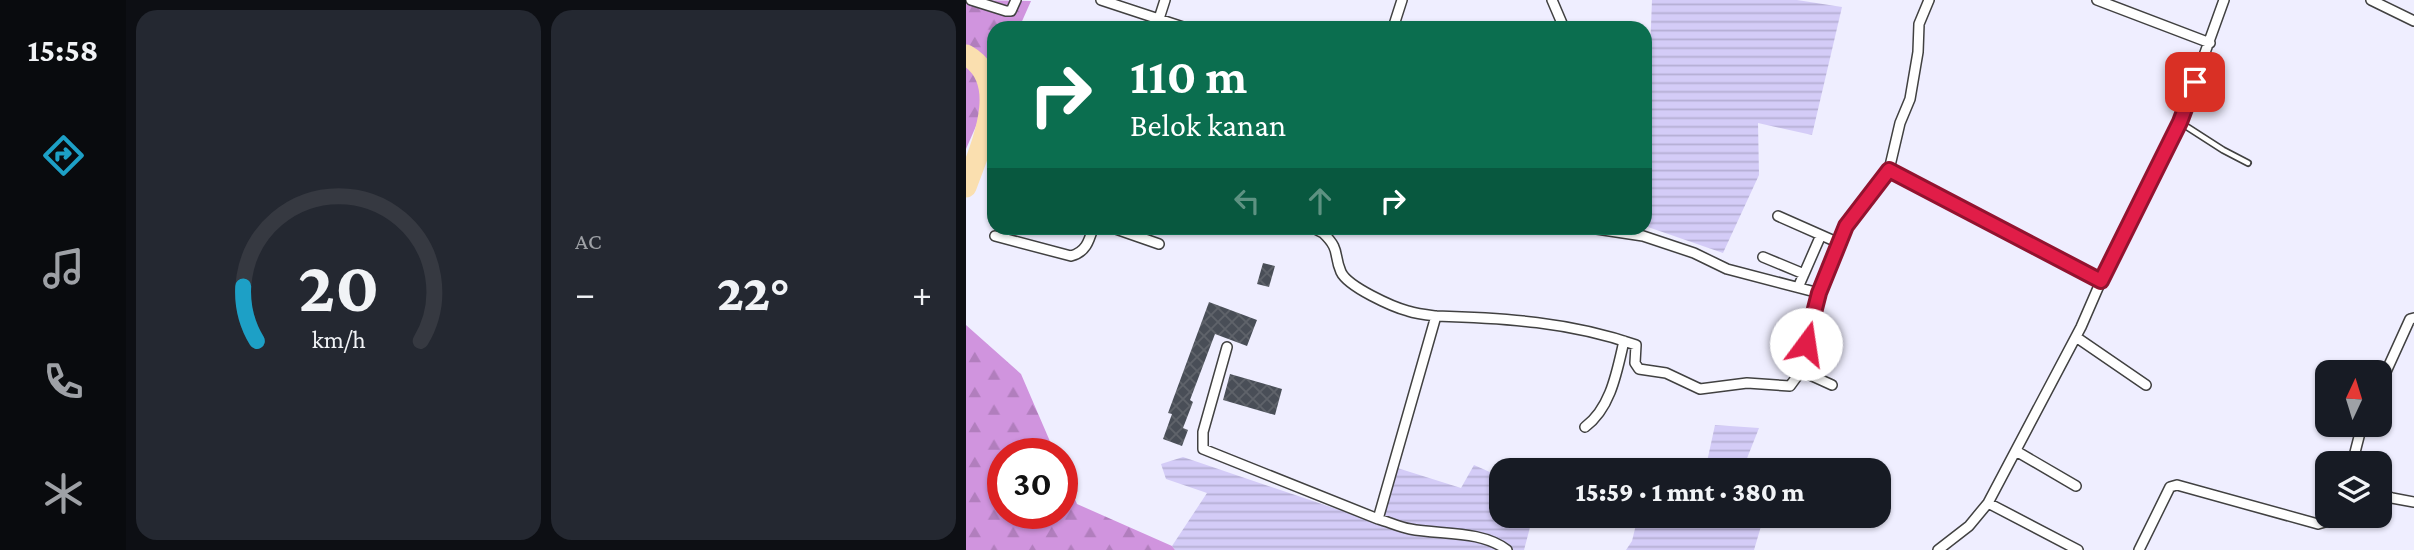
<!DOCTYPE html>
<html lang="id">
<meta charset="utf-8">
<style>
:root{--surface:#171b24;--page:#242831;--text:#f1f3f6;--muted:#9ea1a6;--line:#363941;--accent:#1da0c6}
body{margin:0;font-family:"Crimson Pro",serif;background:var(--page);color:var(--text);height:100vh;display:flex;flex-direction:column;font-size:26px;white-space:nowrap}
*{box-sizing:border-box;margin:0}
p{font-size:23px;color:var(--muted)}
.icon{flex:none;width:38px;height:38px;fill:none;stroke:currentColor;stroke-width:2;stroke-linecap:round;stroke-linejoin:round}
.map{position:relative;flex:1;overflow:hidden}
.sheet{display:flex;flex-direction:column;gap:10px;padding:10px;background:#0d0f14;width:840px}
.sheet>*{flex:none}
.guide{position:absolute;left:21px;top:21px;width:665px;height:214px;border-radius:21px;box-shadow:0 2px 5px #0004;background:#0b6e4f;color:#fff;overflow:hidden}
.needle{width:46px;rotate:4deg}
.fabs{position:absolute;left:1349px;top:360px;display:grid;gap:14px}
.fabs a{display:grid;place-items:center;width:77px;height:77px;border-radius:14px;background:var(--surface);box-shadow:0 2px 5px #0004;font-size:35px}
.speed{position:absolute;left:21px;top:438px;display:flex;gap:14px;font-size:35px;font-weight:700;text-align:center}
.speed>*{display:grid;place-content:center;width:91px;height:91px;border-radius:50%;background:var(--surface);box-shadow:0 2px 5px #0004;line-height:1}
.speed .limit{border:10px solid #d22;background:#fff;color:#111}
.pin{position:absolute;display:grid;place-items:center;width:60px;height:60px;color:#fff;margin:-30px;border-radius:14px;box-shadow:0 4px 10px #0006}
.me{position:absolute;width:77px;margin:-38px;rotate:14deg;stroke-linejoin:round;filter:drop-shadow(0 0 5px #0008)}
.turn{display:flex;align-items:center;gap:24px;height:147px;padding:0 28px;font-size:32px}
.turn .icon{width:91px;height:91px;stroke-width:2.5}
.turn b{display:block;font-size:49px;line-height:60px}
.lanes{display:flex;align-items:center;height:66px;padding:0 28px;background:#0003;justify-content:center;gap:35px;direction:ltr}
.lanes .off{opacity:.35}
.big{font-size:52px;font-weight:800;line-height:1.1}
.sheet .tile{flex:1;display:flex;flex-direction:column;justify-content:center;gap:10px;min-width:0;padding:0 24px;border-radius:21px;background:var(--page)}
.sheet .dial{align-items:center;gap:0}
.dial svg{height:182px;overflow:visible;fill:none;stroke:var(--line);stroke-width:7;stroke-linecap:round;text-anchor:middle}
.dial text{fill:var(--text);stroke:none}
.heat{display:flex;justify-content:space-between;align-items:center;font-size:38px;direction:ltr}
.sheet .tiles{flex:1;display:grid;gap:10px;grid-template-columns:repeat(2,1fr)}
.trip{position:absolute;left:523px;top:458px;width:402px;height:70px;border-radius:21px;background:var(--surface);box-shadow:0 2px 5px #0004;font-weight:800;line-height:70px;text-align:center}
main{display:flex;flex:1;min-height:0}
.tabs{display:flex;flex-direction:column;width:126px;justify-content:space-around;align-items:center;background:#090b0e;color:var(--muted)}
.tabs .icon{width:49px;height:49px}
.tabs .selected{color:var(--accent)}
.tabs b{font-size:32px;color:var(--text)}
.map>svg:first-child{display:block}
.farmland{fill:url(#farmland-rules)}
.forest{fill:url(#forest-firs)}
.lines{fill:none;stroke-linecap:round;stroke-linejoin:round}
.river{stroke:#fadfaf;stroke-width:21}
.building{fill:url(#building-cross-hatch)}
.lane-casing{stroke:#414141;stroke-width:8}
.street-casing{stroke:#414141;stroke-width:12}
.lane{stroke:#fff;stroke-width:4.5}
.street{stroke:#fff;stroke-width:9}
.route-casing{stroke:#92132f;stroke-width:18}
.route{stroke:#e11d48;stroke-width:12}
</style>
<main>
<nav class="tabs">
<b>15:58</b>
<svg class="icon selected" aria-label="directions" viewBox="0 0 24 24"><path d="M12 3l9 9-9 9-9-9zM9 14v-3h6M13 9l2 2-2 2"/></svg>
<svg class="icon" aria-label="music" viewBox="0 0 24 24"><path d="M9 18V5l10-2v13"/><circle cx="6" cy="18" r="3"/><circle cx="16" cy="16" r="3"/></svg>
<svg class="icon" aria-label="phone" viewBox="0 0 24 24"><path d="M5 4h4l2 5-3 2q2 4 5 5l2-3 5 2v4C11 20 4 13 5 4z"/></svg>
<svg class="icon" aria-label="climate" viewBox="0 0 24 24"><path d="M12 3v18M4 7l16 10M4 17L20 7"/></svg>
</nav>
<section class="sheet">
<div class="tiles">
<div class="tile dial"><svg viewBox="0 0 100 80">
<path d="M14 69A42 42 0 1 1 86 69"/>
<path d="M14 69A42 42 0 0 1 8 45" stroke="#1da0c6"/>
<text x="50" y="56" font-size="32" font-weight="700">20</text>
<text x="50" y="72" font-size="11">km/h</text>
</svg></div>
<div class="tile"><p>AC</p>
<div class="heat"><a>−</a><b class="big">22°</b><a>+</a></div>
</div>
</div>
</section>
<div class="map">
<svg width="1448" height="550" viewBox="0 0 1448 550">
<defs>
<pattern id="farmland-rules" width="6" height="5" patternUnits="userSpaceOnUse" patternTransform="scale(1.75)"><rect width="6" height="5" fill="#d4ccf7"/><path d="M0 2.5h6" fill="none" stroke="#b5aed3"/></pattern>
<pattern id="forest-firs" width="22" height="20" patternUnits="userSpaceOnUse" patternTransform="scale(1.75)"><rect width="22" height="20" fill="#d094de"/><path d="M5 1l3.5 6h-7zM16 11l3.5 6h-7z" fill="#b17ebd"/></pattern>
<pattern id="building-cross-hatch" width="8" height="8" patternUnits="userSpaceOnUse" patternTransform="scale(1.75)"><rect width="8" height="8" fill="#494e57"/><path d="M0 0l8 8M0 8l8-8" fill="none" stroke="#5f636a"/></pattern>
</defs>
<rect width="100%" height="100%" fill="#efeeff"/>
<path class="farmland" d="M686,0h145l45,7 -30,128 -54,-12 1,52 -36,78 -78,-27v-130l4,-18z
M749,425l44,3 -17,43h-37z
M217,457l192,65 16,-56 70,22 13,-23 27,12 1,39h31l-9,34h-349l-3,-4 35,-53 -41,-14 -5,-15z
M672,516h126l-10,34h-128l6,-9z"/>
<path class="forest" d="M0,0l65,1 -12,27h-25v57l-28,64z
M0,325l55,49 34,79h-52v60h59v-44l15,35 95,42 3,4h-209z"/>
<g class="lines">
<path class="river" d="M0,55c47,26 13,95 0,132"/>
</g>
<path class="building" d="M297,263l12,3 -6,21 -12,-3z
M243,302l48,18 -10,26 -32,-12 -25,66 3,2 -10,26 5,2 -6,16 -19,-7 9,-25 -4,-1z
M264,374l52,15 -7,26 -52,-15z"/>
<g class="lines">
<g class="lane-casing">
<path id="lane" d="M1215,123l42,27 25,13"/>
</g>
<g class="street-casing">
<path id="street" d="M5,0l35,11h5l5,-11
M135,0l85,28
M586,0l12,28
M1131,0l113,43
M1405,0l43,21
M190,28l9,-28
M427,28l9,-28
M923,170l212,111
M812,216l61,27
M147,228l46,16
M347,228l10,5
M359,228l-2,5c18,17 10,21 18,39 7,15 52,35 67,39 9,3 19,4 28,5l-58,203c11,3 21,8 32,10 31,6 71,1 97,21
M624,228l53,8 51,17 33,16 92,24
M29,236l76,20c15,-4 18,-15 22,-28
M797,257l41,17
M834,283l21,-48
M470,316c68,2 135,6 200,29l-1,18 4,6 27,4 34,16 47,-6 43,3 8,-11 21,-82 27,-67 43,-56 11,-47 10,-24 8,-47 1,-28 10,-24
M1110,337l70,48
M261,347l-24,85v17l175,70
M833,370l33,15
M1414,385l30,-66 4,-1
M619,427c26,-19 32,-56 39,-86
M1050,451l60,35
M1386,464l10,-39
M1414,493l12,5 22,4
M1022,503l90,47
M972,550l31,-24 19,-23 93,-176 20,-46 79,-159 44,-122
M1173,550l31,-63 7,-2 141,39 7,-2 5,-6"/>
</g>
<use href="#lane" class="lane"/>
<use href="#street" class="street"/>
</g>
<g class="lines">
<g class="route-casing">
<path id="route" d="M840,344l13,-51 27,-67 43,-56 212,111 79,-159 15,-40"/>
</g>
<use href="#route" class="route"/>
</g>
</svg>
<div class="fabs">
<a><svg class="needle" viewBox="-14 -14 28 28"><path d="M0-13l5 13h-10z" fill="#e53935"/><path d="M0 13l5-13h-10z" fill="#9ea1a6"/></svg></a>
<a><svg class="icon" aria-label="layers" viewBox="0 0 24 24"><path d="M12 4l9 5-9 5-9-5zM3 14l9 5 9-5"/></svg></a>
</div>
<div class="speed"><div class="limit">30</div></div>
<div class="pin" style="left:1229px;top:82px;background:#d93025"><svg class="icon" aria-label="arrive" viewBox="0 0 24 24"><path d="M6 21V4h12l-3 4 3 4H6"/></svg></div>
<svg class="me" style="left:840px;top:344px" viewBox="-20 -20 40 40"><circle r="19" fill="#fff"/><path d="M0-13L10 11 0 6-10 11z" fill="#e11d48"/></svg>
<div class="trip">15:59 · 1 mnt · 380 m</div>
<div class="guide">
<div class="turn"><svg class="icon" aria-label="right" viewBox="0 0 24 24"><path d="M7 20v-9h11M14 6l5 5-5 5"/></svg><div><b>110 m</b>Belok kanan</div></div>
<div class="lanes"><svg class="icon off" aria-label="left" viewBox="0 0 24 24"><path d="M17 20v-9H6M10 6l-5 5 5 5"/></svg><svg class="icon off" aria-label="ahead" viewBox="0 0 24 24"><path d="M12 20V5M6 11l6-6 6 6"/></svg><svg class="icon" aria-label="right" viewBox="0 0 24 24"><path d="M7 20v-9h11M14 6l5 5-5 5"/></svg></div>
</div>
</div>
</main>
